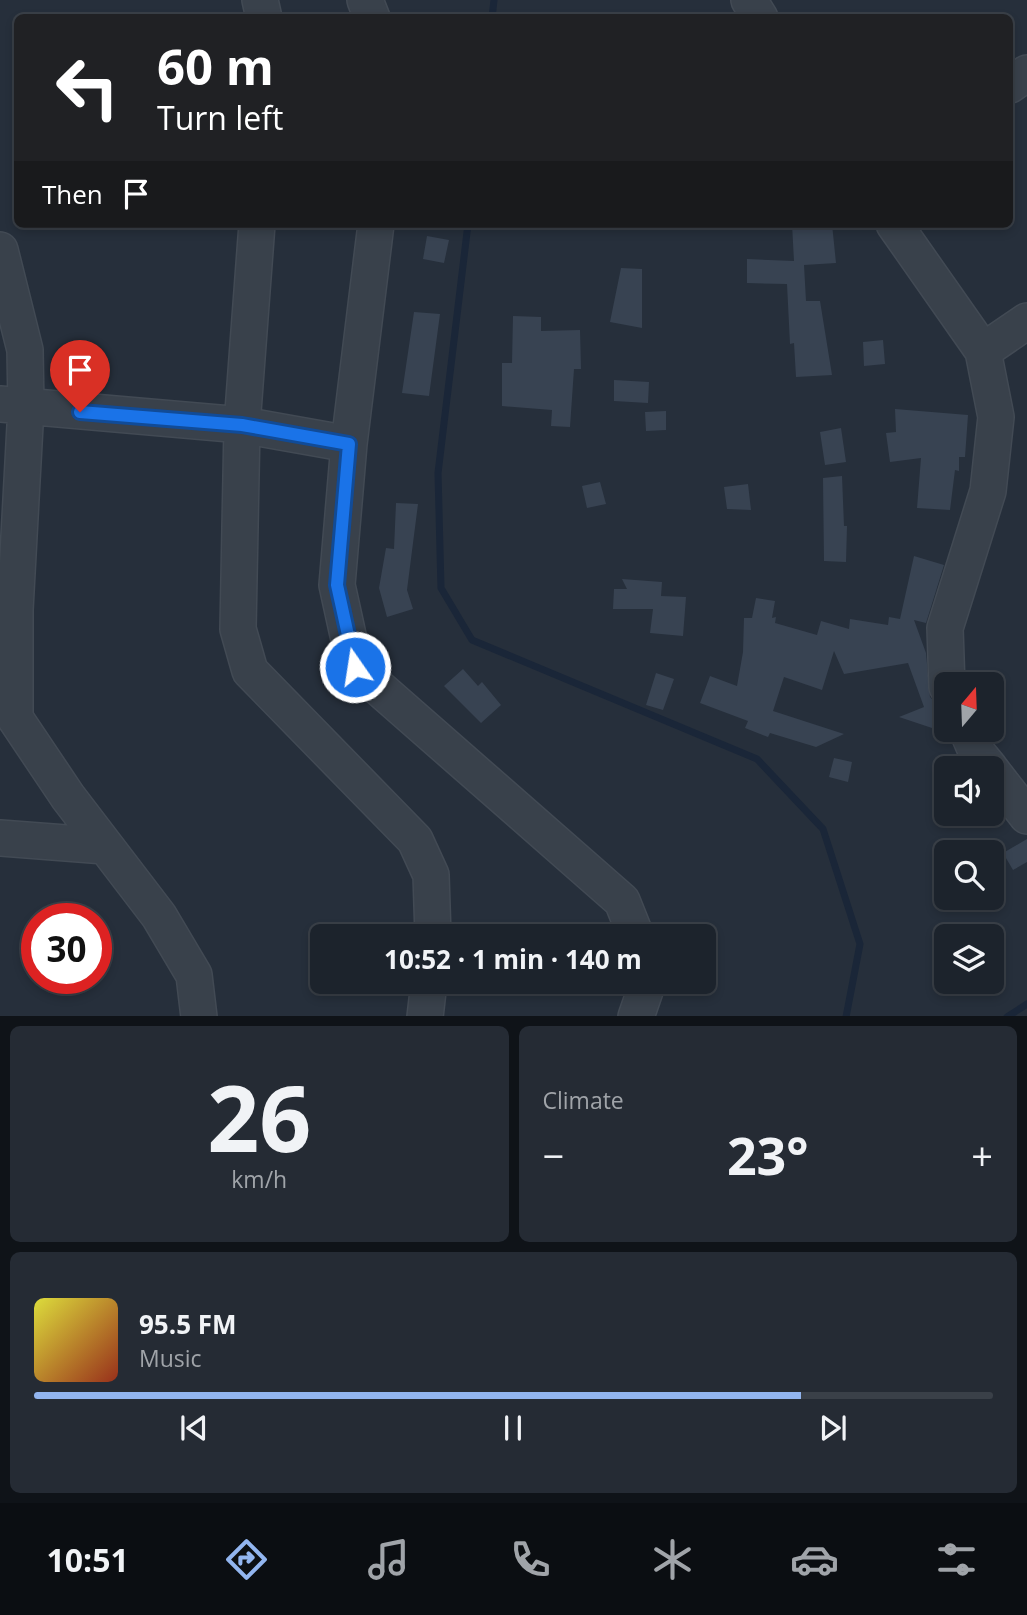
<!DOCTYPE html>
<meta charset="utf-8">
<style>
:root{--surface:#1c232c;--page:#252b34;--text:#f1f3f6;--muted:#a0a4a9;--line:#3a4048;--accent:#92b5ef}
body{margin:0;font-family:"Open Sans",sans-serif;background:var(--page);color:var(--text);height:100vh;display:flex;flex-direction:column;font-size:26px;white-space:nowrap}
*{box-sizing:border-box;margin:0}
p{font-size:23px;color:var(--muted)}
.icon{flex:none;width:38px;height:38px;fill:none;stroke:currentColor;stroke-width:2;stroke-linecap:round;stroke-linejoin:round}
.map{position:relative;height:1016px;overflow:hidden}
.panel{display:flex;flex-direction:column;gap:10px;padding:10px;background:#0f1318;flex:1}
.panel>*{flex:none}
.top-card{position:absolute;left:14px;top:14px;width:999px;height:214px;border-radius:10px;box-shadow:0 4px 10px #0003,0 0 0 2px var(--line);background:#202124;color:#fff;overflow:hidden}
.needle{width:46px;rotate:19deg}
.tools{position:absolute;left:934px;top:672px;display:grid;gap:14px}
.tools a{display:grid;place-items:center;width:70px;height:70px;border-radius:10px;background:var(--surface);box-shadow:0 4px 10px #0003,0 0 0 2px var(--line);font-size:35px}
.speed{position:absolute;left:21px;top:903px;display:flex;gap:14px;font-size:35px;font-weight:700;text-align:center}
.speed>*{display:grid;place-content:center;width:91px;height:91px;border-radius:50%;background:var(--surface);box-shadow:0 4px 10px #0003,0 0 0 2px var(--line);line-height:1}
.speed .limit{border:10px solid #d22;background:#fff;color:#111}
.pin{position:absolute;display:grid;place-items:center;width:60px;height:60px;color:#fff;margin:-72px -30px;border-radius:50% 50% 50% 0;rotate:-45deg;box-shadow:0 0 7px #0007}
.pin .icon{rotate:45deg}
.me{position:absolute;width:77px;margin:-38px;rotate:347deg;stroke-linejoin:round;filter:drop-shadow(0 0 5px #0008)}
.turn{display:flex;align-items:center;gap:24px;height:147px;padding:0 28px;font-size:32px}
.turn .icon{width:91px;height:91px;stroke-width:2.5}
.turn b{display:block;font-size:49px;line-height:60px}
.then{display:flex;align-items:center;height:66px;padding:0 28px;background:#0003;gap:14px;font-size:26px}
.big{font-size:52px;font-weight:700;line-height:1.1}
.panel .card{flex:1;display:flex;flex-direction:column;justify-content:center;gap:10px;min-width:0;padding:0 24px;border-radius:10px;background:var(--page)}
.panel .dial{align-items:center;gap:0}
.dial b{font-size:91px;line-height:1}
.song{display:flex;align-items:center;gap:21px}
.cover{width:84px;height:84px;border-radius:10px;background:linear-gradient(135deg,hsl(60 70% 55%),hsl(10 70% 35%))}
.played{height:7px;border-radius:4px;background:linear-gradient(90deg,var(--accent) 80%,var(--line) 80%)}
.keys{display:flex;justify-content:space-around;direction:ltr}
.heat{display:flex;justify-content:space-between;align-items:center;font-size:38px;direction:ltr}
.panel .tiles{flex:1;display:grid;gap:10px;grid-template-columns:1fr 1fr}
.card:last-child{grid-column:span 2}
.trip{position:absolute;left:310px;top:924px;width:406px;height:70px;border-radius:10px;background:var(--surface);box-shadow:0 4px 10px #0003,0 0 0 2px var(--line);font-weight:700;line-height:70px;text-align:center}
.tab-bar{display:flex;height:112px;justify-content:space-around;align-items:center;background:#0b0e12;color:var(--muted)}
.tab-bar .icon{width:49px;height:49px}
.tab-bar .current{color:var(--accent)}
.tab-bar b{font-size:32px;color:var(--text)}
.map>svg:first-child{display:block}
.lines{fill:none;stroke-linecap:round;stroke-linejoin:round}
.stream{stroke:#1a2638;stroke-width:7}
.building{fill:#384352}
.minor-casing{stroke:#424a54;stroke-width:38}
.minor{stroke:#39414b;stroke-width:35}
.route-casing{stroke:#114b97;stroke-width:18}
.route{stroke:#1a73e8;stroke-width:12}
</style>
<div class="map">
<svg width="1027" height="1017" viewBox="0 0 1027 1017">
<rect width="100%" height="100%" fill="#262f3b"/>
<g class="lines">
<path class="stream" d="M492,18l2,-18
M468,224l-30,249 3,115 31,52 285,119 66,70 37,115 -14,73
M1007,1017l20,-13"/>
</g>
<path class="building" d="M792,224h40l4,39 -32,2 2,36h14l12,74 -36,2 -2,-34 -4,1 -3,-60 -40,-1v-24l47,2z
M427,236l22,4 -5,23 -21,-4z
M621,268l21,1v59l-32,-6z
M414,312l26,2 -11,82 -27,-3z
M513,316l28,1v14l39,-1 1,39h-7l-4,58 -19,-1 1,-16 -50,-4v-43h10z
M883,340l2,24 -21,2 -1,-24z
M614,380l35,2 -1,21 -34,-2z
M895,409l73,6 -3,42h-6v14l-4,-1 -5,40 -33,-2 4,-50 -31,4 -4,-29 10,-1z
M666,411v19l-20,1 -1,-19z
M841,428l5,34 -21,3 -5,-33z
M842,476l2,50h3l-1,36 -22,-1 -1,-83z
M600,482l6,22 -19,4 -5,-22z
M748,484l3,26 -24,-1 -3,-22z
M396,503l22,1 -11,86 6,19 -26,8 -8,-29 7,-40 8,1z
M914,556l30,9 -18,58 -12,-3 12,33 4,44 7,7 10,3v26l-48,-16 25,-10 -16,-44 -64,11 -10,-23 -12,39 -38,-13 -11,34 71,23 -28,13 -46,-14 -2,4 -23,-9 3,-7 -48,-18 10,-27 27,10 6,-34 1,-34h8l4,-20 19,3 -3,17 4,-1 -1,6 42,12 4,-14 28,8 1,-10 38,6 1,-8 11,2z
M622,579l40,3 -1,14 25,1 -3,39 -33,-3 3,-24h-40l1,-20h13z
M463,669l15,17 4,-4 19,23 -20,18 -37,-37z
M656,673l18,6 -11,31 -17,-5z
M834,758l18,4 -4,20 -19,-5z
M1027,839v23l-14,8 -10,-17z"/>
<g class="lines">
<g class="minor-casing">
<path id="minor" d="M260,0l4,18
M365,0l7,18
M749,0l11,18
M1010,85l17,-12
M257,224l-15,201 -4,204 12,42 165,169 16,35 2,61
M376,224l-27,220 -12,141 18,82 267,234 14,35
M894,224l89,127 13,66 -8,74 -43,137 2,59
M0,250l25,100 1,57 -11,203v108l53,79 91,119 35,59 5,42
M983,351l44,-30
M0,404l242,21 107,19
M967,730l9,21 14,17
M992,771l35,45
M0,838l105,8
M425,1017l4,-35
M636,1017l12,-35"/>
</g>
<use href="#minor" class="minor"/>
</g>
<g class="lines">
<g class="route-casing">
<path id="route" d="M80,412l162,13 107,19 -12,141 18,82"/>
</g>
<use href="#route" class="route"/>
</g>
</svg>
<div class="tools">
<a><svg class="needle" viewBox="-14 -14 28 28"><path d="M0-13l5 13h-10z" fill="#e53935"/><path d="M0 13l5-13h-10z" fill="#a0a4a9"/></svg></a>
<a><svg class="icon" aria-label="sound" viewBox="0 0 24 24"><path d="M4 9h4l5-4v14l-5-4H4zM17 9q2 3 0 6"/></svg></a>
<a><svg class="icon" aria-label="search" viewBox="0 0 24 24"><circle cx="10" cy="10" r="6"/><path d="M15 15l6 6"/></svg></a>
<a><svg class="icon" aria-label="layers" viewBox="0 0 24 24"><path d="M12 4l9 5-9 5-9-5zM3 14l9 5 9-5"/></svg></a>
</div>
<div class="speed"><div class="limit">30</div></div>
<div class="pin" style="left:80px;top:412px;background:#d93025"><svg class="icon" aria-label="arrive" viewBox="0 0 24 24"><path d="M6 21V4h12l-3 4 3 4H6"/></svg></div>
<svg class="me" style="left:355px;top:667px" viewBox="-20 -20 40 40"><circle r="17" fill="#1a73e8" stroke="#fff" stroke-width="3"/><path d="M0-11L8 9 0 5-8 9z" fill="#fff"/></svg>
<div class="trip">10:52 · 1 min · 140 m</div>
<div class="top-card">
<div class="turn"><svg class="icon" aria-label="left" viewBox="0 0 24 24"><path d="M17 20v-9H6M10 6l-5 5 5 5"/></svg><div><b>60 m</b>Turn left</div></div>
<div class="then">Then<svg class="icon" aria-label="arrive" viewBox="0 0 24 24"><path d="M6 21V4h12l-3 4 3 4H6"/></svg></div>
</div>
</div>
<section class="panel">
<div class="tiles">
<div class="card dial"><b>26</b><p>km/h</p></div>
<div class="card"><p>Climate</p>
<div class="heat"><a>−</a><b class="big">23°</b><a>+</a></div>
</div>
<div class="card">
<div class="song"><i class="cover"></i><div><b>95.5 FM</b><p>Music</p></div></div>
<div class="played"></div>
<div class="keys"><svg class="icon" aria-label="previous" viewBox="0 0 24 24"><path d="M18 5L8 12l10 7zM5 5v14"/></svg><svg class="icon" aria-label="pause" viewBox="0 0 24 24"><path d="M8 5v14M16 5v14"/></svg><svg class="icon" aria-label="next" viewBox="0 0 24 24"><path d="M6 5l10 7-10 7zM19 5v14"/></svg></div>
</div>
</div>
</section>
<nav class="tab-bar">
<b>10:51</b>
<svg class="icon current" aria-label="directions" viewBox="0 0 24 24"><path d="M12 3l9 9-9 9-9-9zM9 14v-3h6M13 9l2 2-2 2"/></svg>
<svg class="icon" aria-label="music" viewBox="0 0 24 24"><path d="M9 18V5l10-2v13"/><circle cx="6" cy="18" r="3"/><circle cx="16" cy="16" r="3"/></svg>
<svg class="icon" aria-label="phone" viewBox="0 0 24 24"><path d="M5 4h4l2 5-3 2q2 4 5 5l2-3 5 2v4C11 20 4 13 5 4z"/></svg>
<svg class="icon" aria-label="climate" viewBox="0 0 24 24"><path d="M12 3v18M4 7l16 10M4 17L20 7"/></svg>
<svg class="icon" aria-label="car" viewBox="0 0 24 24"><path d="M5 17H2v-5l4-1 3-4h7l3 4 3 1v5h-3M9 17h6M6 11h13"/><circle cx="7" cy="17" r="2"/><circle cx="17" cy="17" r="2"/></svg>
<svg class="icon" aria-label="filters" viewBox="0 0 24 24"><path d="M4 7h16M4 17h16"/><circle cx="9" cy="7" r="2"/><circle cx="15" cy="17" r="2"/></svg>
</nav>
